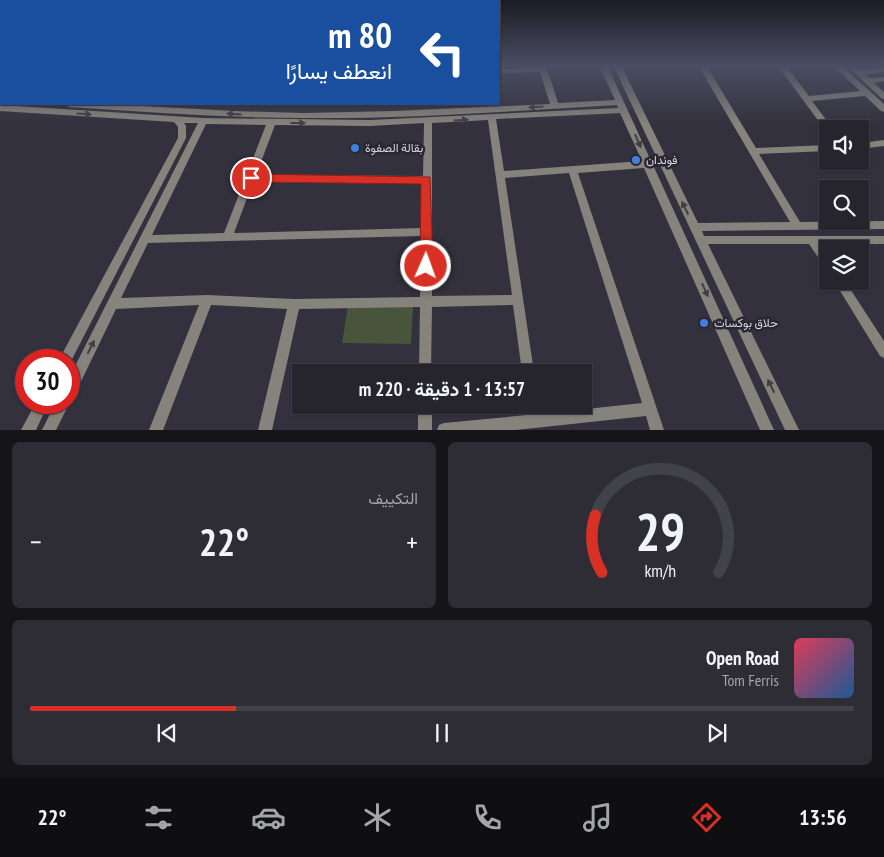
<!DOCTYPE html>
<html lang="ar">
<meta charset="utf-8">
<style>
:root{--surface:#26252e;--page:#2e2d36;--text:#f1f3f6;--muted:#a4a5aa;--line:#42424a;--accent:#d93025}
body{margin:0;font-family:"PT Sans Narrow",Vazirmatn,sans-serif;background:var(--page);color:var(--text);direction:rtl;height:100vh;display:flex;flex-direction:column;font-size:19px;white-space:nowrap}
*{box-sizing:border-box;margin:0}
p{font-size:16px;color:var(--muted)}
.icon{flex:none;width:28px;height:28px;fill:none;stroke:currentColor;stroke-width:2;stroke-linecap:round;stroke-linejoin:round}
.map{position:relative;height:430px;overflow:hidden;direction:ltr}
.details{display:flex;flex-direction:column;gap:12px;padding:12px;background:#151419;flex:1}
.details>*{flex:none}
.top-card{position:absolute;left:0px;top:0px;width:500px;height:105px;box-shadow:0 1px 4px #0004,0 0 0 1px var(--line);direction:rtl;background:#1a4fa0;color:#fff;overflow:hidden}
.tools{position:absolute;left:819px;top:120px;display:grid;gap:10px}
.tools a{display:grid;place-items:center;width:50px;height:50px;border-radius:0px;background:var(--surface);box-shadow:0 1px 4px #0004,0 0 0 1px var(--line);font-size:25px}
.speed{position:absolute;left:15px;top:349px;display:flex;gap:10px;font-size:25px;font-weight:700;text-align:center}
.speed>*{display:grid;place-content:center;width:65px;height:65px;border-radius:50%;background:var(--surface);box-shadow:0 1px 4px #0004,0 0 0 1px var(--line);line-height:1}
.speed .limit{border:8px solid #d22;background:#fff;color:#111}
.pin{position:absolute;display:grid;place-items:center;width:42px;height:42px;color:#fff;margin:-21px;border:2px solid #fff;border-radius:50%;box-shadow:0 1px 5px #0007}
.me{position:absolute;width:55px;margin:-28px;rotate:2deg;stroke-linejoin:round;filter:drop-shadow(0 0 4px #0008)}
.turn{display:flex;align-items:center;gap:18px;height:105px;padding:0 25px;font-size:22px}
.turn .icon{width:65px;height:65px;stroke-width:2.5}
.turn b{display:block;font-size:35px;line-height:42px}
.big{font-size:38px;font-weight:700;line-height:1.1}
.details .widget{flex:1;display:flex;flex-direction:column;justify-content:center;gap:8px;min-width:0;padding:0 18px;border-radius:8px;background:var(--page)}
.details .dial{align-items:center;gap:0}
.dial svg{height:130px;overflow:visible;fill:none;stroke:var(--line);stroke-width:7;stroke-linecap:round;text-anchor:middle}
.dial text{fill:var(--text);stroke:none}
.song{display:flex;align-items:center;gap:15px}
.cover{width:60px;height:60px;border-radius:8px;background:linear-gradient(135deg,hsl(350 70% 55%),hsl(210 70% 35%))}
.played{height:5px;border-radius:2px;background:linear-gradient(90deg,var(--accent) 25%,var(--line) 25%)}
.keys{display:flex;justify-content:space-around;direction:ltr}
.heat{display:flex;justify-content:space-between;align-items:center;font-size:28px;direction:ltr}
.details .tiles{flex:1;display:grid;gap:12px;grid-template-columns:1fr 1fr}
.widget:last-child{grid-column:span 2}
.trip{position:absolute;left:292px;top:364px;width:300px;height:50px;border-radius:0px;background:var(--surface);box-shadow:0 1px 4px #0004,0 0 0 1px var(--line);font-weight:700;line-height:50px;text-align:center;direction:rtl}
.menu{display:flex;height:80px;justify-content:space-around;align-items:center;background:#0f0f12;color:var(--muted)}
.menu .icon{width:35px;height:35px}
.menu .current{color:var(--accent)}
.menu b{font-size:22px;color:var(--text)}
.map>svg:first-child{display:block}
.green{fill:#48553a}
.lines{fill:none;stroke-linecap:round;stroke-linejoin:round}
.minor{fill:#86827c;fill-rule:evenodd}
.oneway{fill:#403e44}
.route{fill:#d93025;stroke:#8d1f18}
.shop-dot{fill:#3f7fe0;stroke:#292732;stroke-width:2}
.labels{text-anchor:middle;stroke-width:5;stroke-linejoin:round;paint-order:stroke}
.poi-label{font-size:12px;fill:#d6d5dc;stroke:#292732;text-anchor:start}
</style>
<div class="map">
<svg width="884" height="430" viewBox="0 0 884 430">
<rect width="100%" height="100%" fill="#33313d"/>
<path class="green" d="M348,306l65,1 -2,37 -69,-1z"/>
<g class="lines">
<path class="minor" d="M538,65h8l12,38 57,-3 -16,-35h8l44,96 3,3 -1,1 121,265h-14l-116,-262 -66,5 86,257h-14l-4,-14 -130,14h-79l2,-5 5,-2 83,-8 -2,-10h14l1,9 102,-11 -73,-230 -64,5 29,194h-12l-9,-67 -81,2 -1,65h-12l1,-65 -121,2 -27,121h-14l29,-121 -76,-4 -48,125h-14l50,-125 -83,4 -42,87 -5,1v-19l129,-255h-14l2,3v12l-117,227v-5h-10l2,-4 117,-218v-11l-4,-5 -174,-11v-6l203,13 167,2 248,-12 -1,-3c-105,6 -209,14 -314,13 -78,0 -156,-6 -234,-11l-4,-3h41l128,7 69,2 91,-2 156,-7 -10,-32 -41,1v-4l40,-1zM620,113l22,48 -138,10 -8,-52zM488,120l24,175 -80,1v-173zM424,123l-1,53 -167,-1 19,-50 95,1zM206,124l60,1 -42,108 -72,2zM253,182l170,1 -1,45 -188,5zM421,236l-1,61 -126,2 -87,-4 -86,3 27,-55z
M613,65h8l77,158 92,-1 -92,-157h8l50,83 72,-3v6l-69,3 41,68 84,-1v8l-182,2 2,5h180v8h-63l7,10v13l-4,-1 -15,-22h-101l91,186h-14z
M777,65h8l24,31 51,-5 -28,-26h9l43,39v8l-3,-1 -16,-15 -53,5 21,28h-5v2h-2z
M846,65h9l5,5 24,-2v4l-19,3 4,3 15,-1v4l-10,2 10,9v7l-3,-1z
M0,96h1v6h-1z
M884,140v6l-24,3v-6z
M834,281h11l39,60v17l-4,-2z
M69,400l1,2 -14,28h-14l14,-28h13z
M36,402h13l-13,28h-15z
M418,405h14v25h-14z"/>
</g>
<defs><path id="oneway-solid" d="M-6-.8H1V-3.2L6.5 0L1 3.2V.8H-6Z" transform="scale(1.25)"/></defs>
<g class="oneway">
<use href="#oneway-solid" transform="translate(536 107) rotate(177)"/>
<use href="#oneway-solid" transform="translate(84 114) rotate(3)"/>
<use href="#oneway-solid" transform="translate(234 114) rotate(-177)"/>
<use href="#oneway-solid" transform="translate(461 120) rotate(-3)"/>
<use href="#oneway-solid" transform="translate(298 123)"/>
<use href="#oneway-solid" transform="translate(638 141) rotate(66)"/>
<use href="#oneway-solid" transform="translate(685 208) rotate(-116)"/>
<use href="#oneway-solid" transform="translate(705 290) rotate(66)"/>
<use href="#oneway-solid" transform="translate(91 347) rotate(-63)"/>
<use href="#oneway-solid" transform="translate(771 386) rotate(-116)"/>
</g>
<linearGradient id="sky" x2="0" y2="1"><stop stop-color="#1c1b22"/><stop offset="0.52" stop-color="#4a4e62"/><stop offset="1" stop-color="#4a4e62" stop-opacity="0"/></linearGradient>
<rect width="884" height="125" fill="url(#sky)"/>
<path class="route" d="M251,174l179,3 3,89 -2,4 -5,2 -6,-6 1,-82 -170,-2 -5,-4z"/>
<g class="shop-dot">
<circle cx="355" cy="148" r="5"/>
<circle cx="636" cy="160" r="5"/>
<circle cx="704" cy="323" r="5"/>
</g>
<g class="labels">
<g class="poi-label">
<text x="365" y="152">بقالة الصفوة</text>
<text x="646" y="164">فوندان</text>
<text x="714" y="327">حلاق بوكسات</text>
</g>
</g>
</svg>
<div class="tools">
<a><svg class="icon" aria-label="sound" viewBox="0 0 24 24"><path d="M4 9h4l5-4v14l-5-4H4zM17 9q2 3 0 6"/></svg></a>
<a><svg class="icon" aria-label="search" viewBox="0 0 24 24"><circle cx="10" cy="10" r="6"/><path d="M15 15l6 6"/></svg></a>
<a><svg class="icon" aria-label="layers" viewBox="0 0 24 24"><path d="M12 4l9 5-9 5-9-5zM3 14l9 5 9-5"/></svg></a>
</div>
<div class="speed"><div class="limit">30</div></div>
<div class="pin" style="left:251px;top:178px;background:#d93025"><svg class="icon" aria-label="arrive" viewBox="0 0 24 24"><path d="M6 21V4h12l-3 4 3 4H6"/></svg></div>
<svg class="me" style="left:426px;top:266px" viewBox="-20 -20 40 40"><circle r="17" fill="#d93025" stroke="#fff" stroke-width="3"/><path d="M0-11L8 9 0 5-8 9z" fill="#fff"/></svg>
<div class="trip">13:57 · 1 دقيقة · 220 m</div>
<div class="top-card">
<div class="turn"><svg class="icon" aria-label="left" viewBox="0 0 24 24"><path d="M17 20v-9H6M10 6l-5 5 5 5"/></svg><div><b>80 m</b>انعطف يسارًا</div></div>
</div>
</div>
<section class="details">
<div class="tiles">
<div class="widget dial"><svg viewBox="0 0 100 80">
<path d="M14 69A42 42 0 1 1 86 69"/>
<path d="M14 69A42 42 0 0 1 10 34" stroke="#d93025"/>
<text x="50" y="56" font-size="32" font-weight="700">29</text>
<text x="50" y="72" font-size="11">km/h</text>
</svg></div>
<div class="widget"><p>التكييف</p>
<div class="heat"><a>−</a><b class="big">22°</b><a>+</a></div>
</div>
<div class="widget">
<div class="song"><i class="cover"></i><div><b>Open Road</b><p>Tom Ferris</p></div></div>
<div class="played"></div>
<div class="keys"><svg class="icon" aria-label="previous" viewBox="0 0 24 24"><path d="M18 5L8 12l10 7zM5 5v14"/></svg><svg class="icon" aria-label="pause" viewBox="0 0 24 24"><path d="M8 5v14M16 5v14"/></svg><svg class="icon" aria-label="next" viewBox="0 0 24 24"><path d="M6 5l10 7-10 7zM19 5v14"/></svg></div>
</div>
</div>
</section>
<nav class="menu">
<b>13:56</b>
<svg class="icon current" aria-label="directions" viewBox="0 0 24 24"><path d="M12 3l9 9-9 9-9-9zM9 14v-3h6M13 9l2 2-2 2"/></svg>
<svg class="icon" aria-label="music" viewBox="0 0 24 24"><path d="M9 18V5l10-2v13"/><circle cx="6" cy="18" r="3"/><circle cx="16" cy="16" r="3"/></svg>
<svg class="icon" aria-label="phone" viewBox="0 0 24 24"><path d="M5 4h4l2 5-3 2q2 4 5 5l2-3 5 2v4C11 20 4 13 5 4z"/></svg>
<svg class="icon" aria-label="climate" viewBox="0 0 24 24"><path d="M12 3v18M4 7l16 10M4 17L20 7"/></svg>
<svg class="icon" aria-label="car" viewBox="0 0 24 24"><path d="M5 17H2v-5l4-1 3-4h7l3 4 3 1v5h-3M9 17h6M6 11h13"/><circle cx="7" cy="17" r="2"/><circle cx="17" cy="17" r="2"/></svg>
<svg class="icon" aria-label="filters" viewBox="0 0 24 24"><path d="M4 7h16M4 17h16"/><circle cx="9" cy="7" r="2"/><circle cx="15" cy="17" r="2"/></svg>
<b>22°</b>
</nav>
